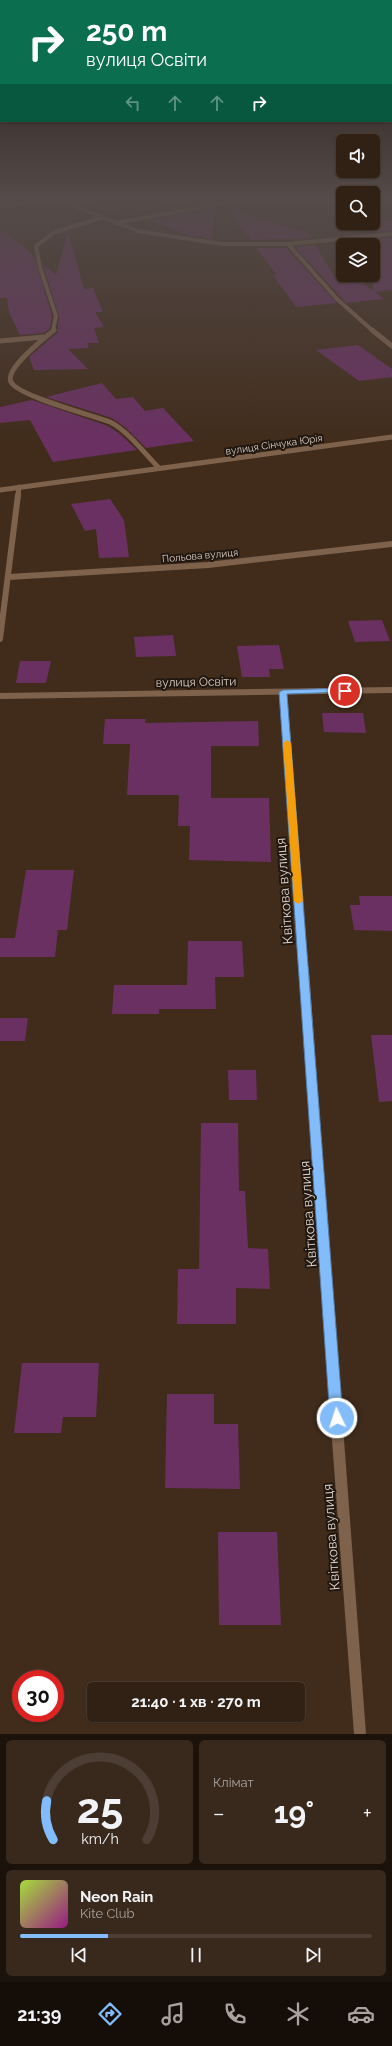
<!DOCTYPE html>
<html lang="uk">
<meta charset="utf-8">
<style>
:root{--surface:#312114;--page:#39291d;--text:#f1f3f6;--muted:#a8a3a0;--line:#4c3e34;--accent:#83bcfb}
body{margin:0;font-family:Raleway,sans-serif;background:var(--page);color:var(--text);height:100vh;display:flex;flex-direction:column;font-size:15px;white-space:nowrap}
*{box-sizing:border-box;margin:0}
p{font-size:13px;color:var(--muted)}
.icon{flex:none;width:22px;height:22px;fill:none;stroke:currentColor;stroke-width:2;stroke-linecap:round;stroke-linejoin:round}
.map{position:relative;height:1734px;overflow:hidden}
.sheet{display:flex;flex-direction:column;gap:6px;padding:6px;background:#1b120b;flex:1}
.sheet>*{flex:none}
.banner{position:absolute;left:0px;top:0px;width:392px;height:122px;box-shadow:0 1px 3px #0004,0 0 0 1px var(--line);background:#0b6e4f;color:#fff;overflow:hidden}
.controls{position:absolute;left:336px;top:134px;display:grid;gap:8px}
.controls a{display:grid;place-items:center;width:44px;height:44px;border-radius:6px;background:var(--surface);box-shadow:0 1px 3px #0004,0 0 0 1px var(--line);font-size:20px}
.speed{position:absolute;left:12px;top:1670px;display:flex;gap:8px;font-size:20px;font-weight:700;text-align:center}
.speed>*{display:grid;place-content:center;width:52px;height:52px;border-radius:50%;background:var(--surface);box-shadow:0 1px 3px #0004,0 0 0 1px var(--line);line-height:1}
.speed .limit{border:6px solid #d22;background:#fff;color:#111}
.pin{position:absolute;display:grid;place-items:center;width:34px;height:34px;color:#fff;margin:-17px;border:2px solid #fff;border-radius:50%;box-shadow:0 1px 4px #0007}
.me{position:absolute;width:44px;margin:-22px;rotate:356deg;stroke-linejoin:round;filter:drop-shadow(0 0 3px #0008)}
.turn{display:flex;align-items:center;gap:14px;height:84px;padding:0 20px;font-size:18px}
.turn .icon{width:52px;height:52px;stroke-width:2.5}
.turn b{display:block;font-size:28px;line-height:34px}
.lanes{display:flex;align-items:center;height:38px;padding:0 20px;background:#0003;justify-content:center;gap:20px;direction:ltr}
.lanes .off{opacity:.35}
.big{font-size:30px;font-weight:700;line-height:1.1}
.sheet .card{flex:1;display:flex;flex-direction:column;justify-content:center;gap:6px;min-width:0;padding:0 14px;border-radius:6px;background:var(--page)}
.sheet .dial{align-items:center;gap:0}
.dial svg{height:104px;overflow:visible;fill:none;stroke:var(--line);stroke-width:7;stroke-linecap:round;text-anchor:middle}
.dial text{fill:var(--text);stroke:none}
.song{display:flex;align-items:center;gap:12px}
.cover{width:48px;height:48px;border-radius:6px;background:linear-gradient(135deg,hsl(80 70% 55%),hsl(310 70% 35%))}
.played{height:4px;border-radius:2px;background:linear-gradient(90deg,var(--accent) 25%,var(--line) 25%)}
.keys{display:flex;justify-content:space-around;direction:ltr}
.heat{display:flex;justify-content:space-between;align-items:center;font-size:22px;direction:ltr}
.sheet .tiles{flex:1;display:grid;gap:6px;grid-template-columns:1fr 1fr}
.card:last-child{grid-column:span 2}
.trip{position:absolute;left:87px;top:1682px;width:218px;height:40px;border-radius:6px;background:var(--surface);box-shadow:0 1px 3px #0004,0 0 0 1px var(--line);font-weight:700;line-height:40px;text-align:center}
.tab-bar{display:flex;height:64px;justify-content:space-around;align-items:center;background:#140d08;color:var(--muted)}
.tab-bar .icon{width:28px;height:28px}
.tab-bar .current{color:var(--accent)}
.tab-bar b{font-size:18px;color:var(--text)}
.map>svg:first-child{display:block}
.green{fill:#525629}
.building{fill:#6a3062}
.lines{fill:none;stroke-linecap:round;stroke-linejoin:round}
.minor-far5{stroke:#7e624c;stroke-width:4}
.minor-far4{stroke:#7e624c;stroke-width:5}
.minor-far3{stroke:#7e624c;stroke-width:6}
.minor-far2{stroke:#7e624c;stroke-width:8}
.minor-far1{stroke:#7e624c;stroke-width:10}
.minor{stroke:#7e624c;stroke-width:12}
.route{fill:#83bcfb;stroke:#557aa3}
.slow{fill:#f59e0b}
.labels{text-anchor:middle;stroke-width:4;stroke-linejoin:round;paint-order:stroke}
.far-street-label{font-size:10px;fill:#ded0c6;stroke:#201710}
.street-label{font-size:12px;fill:#ded0c6;stroke:#201710}
.near-street-label{font-size:14px;fill:#ded0c6;stroke:#201710}
</style>
<div class="map">
<svg width="392" height="1734" viewBox="0 0 392 1734">
<rect width="100%" height="100%" fill="#412c1b"/>
<path class="green" d="M94,201h96l-46,10 -9,-4 -36,5 -13,-10z"/>
<path class="building" d="M225,206l73,25 8,-1 5,8 -60,2z
M216,208l-5,31 -25,-4 -36,-15z
M392,219v12l-19,1v-10z
M4,230l30,26 18,60 -2,12 -6,5 -24,2 -11,-23 -2,-14h-7v-66z
M68,232l16,57 9,-1 10,24h-8l9,15 -10,1 5,15h-12l2,5 -21,1 20,20 -54,1 -5,-13 28,-24 2,-16 -16,-53 13,11z
M392,238v52l-17,2 9,7 -38,4 -51,-56 20,-2 24,39 23,-2 11,9v-52z
M256,248h30l51,55 -41,4 -23,-32h4z
M358,345l34,24v8l-33,4 -43,-31z
M102,383l14,16 17,-2 12,14 18,-3 31,33 -48,7 -20,-20 -14,-10 -66,-21z
M32,400l76,26 12,8 17,16 -84,12 -23,-42 -30,3v-16z
M110,499l14,21 5,37 -30,1 -3,-29 -11,2 -14,-27z
M382,620l8,21 -35,1 -7,-21z
M173,635l3,21 -40,1 -2,-20z
M279,645l5,24h-15l1,8h-28l-5,-31z
M20,661h31l-5,22h-30z
M322,713h41l3,20 -42,-1z
M105,719h41l-1,4 113,-2 1,25h-48v52h58l2,64 -82,-2 1,-34h-12l1,-31h-52l3,-51h-27z
M26,870h48l-7,60h-9l-3,27h-55v-19h15z
M359,896h33v35l-38,-1 -4,-25h10z
M188,941h54l2,36h-29l1,32h-57v5h-47l2,-29h73z
M0,1018h28l-3,23h-25z
M371,1035h21v66l-13,1z
M228,1070h28l1,30h-28z
M201,1123h37l1,68h6l3,57 20,1 2,40 -34,-1v36h-59l1,-55h21z
M22,1363h77l-3,54h-33l-2,16h-47z
M167,1394h47v30h24l2,65 -75,-1z
M218,1532h59l4,93h-62z"/>
<g class="lines">
<path class="minor-far5" d="M390,201l2,1
M0,207l35,-5h29l74,29 84,13h66l104,-10
M116,223l118,-22
M288,244l49,55 36,32
M53,331l3,-15 -16,-49 -4,-21 19,-14 46,-14"/>
<path class="minor-far4" d="M54,330c-9,8 -50,39 -43,52 7,14 81,33 99,40 17,8 36,33 49,46
M372,330l20,16
M0,341l44,-4
M0,490l392,-53
M18,496l1,-9"/>
<path class="minor-far3" d="M9,577l199,-12 184,-21
M0,639l18,-144
M283,692l1,13
M0,696l392,-6"/>
<path class="minor-far2" d="M284,704l20,266"/>
<path class="minor-far1" d="M304,969l24,338"/>
<path class="minor" d="M328,1306l32,428"/>
</g>
<linearGradient id="sky" x2="0" y2="1"><stop stop-color="#24180f"/><stop offset="0.45" stop-color="#544b4a"/><stop offset="1" stop-color="#544b4a" stop-opacity="0"/></linearGradient>
<rect width="392" height="444" fill="url(#sky)"/>
<path class="route" d="M345,688l3,1v3l-61,2 56,724 -2,5 -4,1 -5,-1 -2,-5 -51,-726 4,-2z"/>
<path class="slow" d="M287,740l4,3 12,158 -5,3 -4,-3 -11,-158z"/>
<g class="labels">
<g class="far-street-label">
<text transform="translate(274 444) rotate(-8)" y="4">вулиця Сінчука Юрія</text>
<text transform="translate(200 555) rotate(-5)" y="4">Польова вулиця</text>
</g>
<g class="street-label">
<text transform="translate(196 682) rotate(-1)" y="4">вулиця Освіти</text>
</g>
<g class="near-street-label">
<text transform="translate(284 891) rotate(-94)" y="5">Квіткова вулиця</text>
<text transform="translate(308 1214) rotate(-94)" y="5">Квіткова вулиця</text>
<text transform="translate(331 1537) rotate(-94)" y="5">Квіткова вулиця</text>
</g>
</g>
</svg>
<div class="controls">
<a><svg class="icon" aria-label="sound" viewBox="0 0 24 24"><path d="M4 9h4l5-4v14l-5-4H4zM17 9q2 3 0 6"/></svg></a>
<a><svg class="icon" aria-label="search" viewBox="0 0 24 24"><circle cx="10" cy="10" r="6"/><path d="M15 15l6 6"/></svg></a>
<a><svg class="icon" aria-label="layers" viewBox="0 0 24 24"><path d="M12 4l9 5-9 5-9-5zM3 14l9 5 9-5"/></svg></a>
</div>
<div class="speed"><div class="limit">30</div></div>
<div class="pin" style="left:345px;top:691px;background:#d93025"><svg class="icon" aria-label="arrive" viewBox="0 0 24 24"><path d="M6 21V4h12l-3 4 3 4H6"/></svg></div>
<svg class="me" style="left:337px;top:1418px" viewBox="-20 -20 40 40"><circle r="17" fill="#83bcfb" stroke="#fff" stroke-width="3"/><path d="M0-11L8 9 0 5-8 9z" fill="#fff"/></svg>
<div class="trip">21:40 · 1 хв · 270 m</div>
<div class="banner">
<div class="turn"><svg class="icon" aria-label="right" viewBox="0 0 24 24"><path d="M7 20v-9h11M14 6l5 5-5 5"/></svg><div><b>250 m</b>вулиця Освіти</div></div>
<div class="lanes"><svg class="icon off" aria-label="left" viewBox="0 0 24 24"><path d="M17 20v-9H6M10 6l-5 5 5 5"/></svg><svg class="icon off" aria-label="ahead" viewBox="0 0 24 24"><path d="M12 20V5M6 11l6-6 6 6"/></svg><svg class="icon off" aria-label="ahead" viewBox="0 0 24 24"><path d="M12 20V5M6 11l6-6 6 6"/></svg><svg class="icon" aria-label="right" viewBox="0 0 24 24"><path d="M7 20v-9h11M14 6l5 5-5 5"/></svg></div>
</div>
</div>
<section class="sheet">
<div class="tiles">
<div class="card dial"><svg viewBox="0 0 100 80">
<path d="M14 69A42 42 0 1 1 86 69"/>
<path d="M14 69A42 42 0 0 1 9 39" stroke="#83bcfb"/>
<text x="50" y="56" font-size="32" font-weight="700">25</text>
<text x="50" y="72" font-size="11">km/h</text>
</svg></div>
<div class="card"><p>Клімат</p>
<div class="heat"><a>−</a><b class="big">19°</b><a>+</a></div>
</div>
<div class="card">
<div class="song"><i class="cover"></i><div><b>Neon Rain</b><p>Kite Club</p></div></div>
<div class="played"></div>
<div class="keys"><svg class="icon" aria-label="previous" viewBox="0 0 24 24"><path d="M18 5L8 12l10 7zM5 5v14"/></svg><svg class="icon" aria-label="pause" viewBox="0 0 24 24"><path d="M8 5v14M16 5v14"/></svg><svg class="icon" aria-label="next" viewBox="0 0 24 24"><path d="M6 5l10 7-10 7zM19 5v14"/></svg></div>
</div>
</div>
</section>
<nav class="tab-bar">
<b>21:39</b>
<svg class="icon current" aria-label="directions" viewBox="0 0 24 24"><path d="M12 3l9 9-9 9-9-9zM9 14v-3h6M13 9l2 2-2 2"/></svg>
<svg class="icon" aria-label="music" viewBox="0 0 24 24"><path d="M9 18V5l10-2v13"/><circle cx="6" cy="18" r="3"/><circle cx="16" cy="16" r="3"/></svg>
<svg class="icon" aria-label="phone" viewBox="0 0 24 24"><path d="M5 4h4l2 5-3 2q2 4 5 5l2-3 5 2v4C11 20 4 13 5 4z"/></svg>
<svg class="icon" aria-label="climate" viewBox="0 0 24 24"><path d="M12 3v18M4 7l16 10M4 17L20 7"/></svg>
<svg class="icon" aria-label="car" viewBox="0 0 24 24"><path d="M5 17H2v-5l4-1 3-4h7l3 4 3 1v5h-3M9 17h6M6 11h13"/><circle cx="7" cy="17" r="2"/><circle cx="17" cy="17" r="2"/></svg>
</nav>
